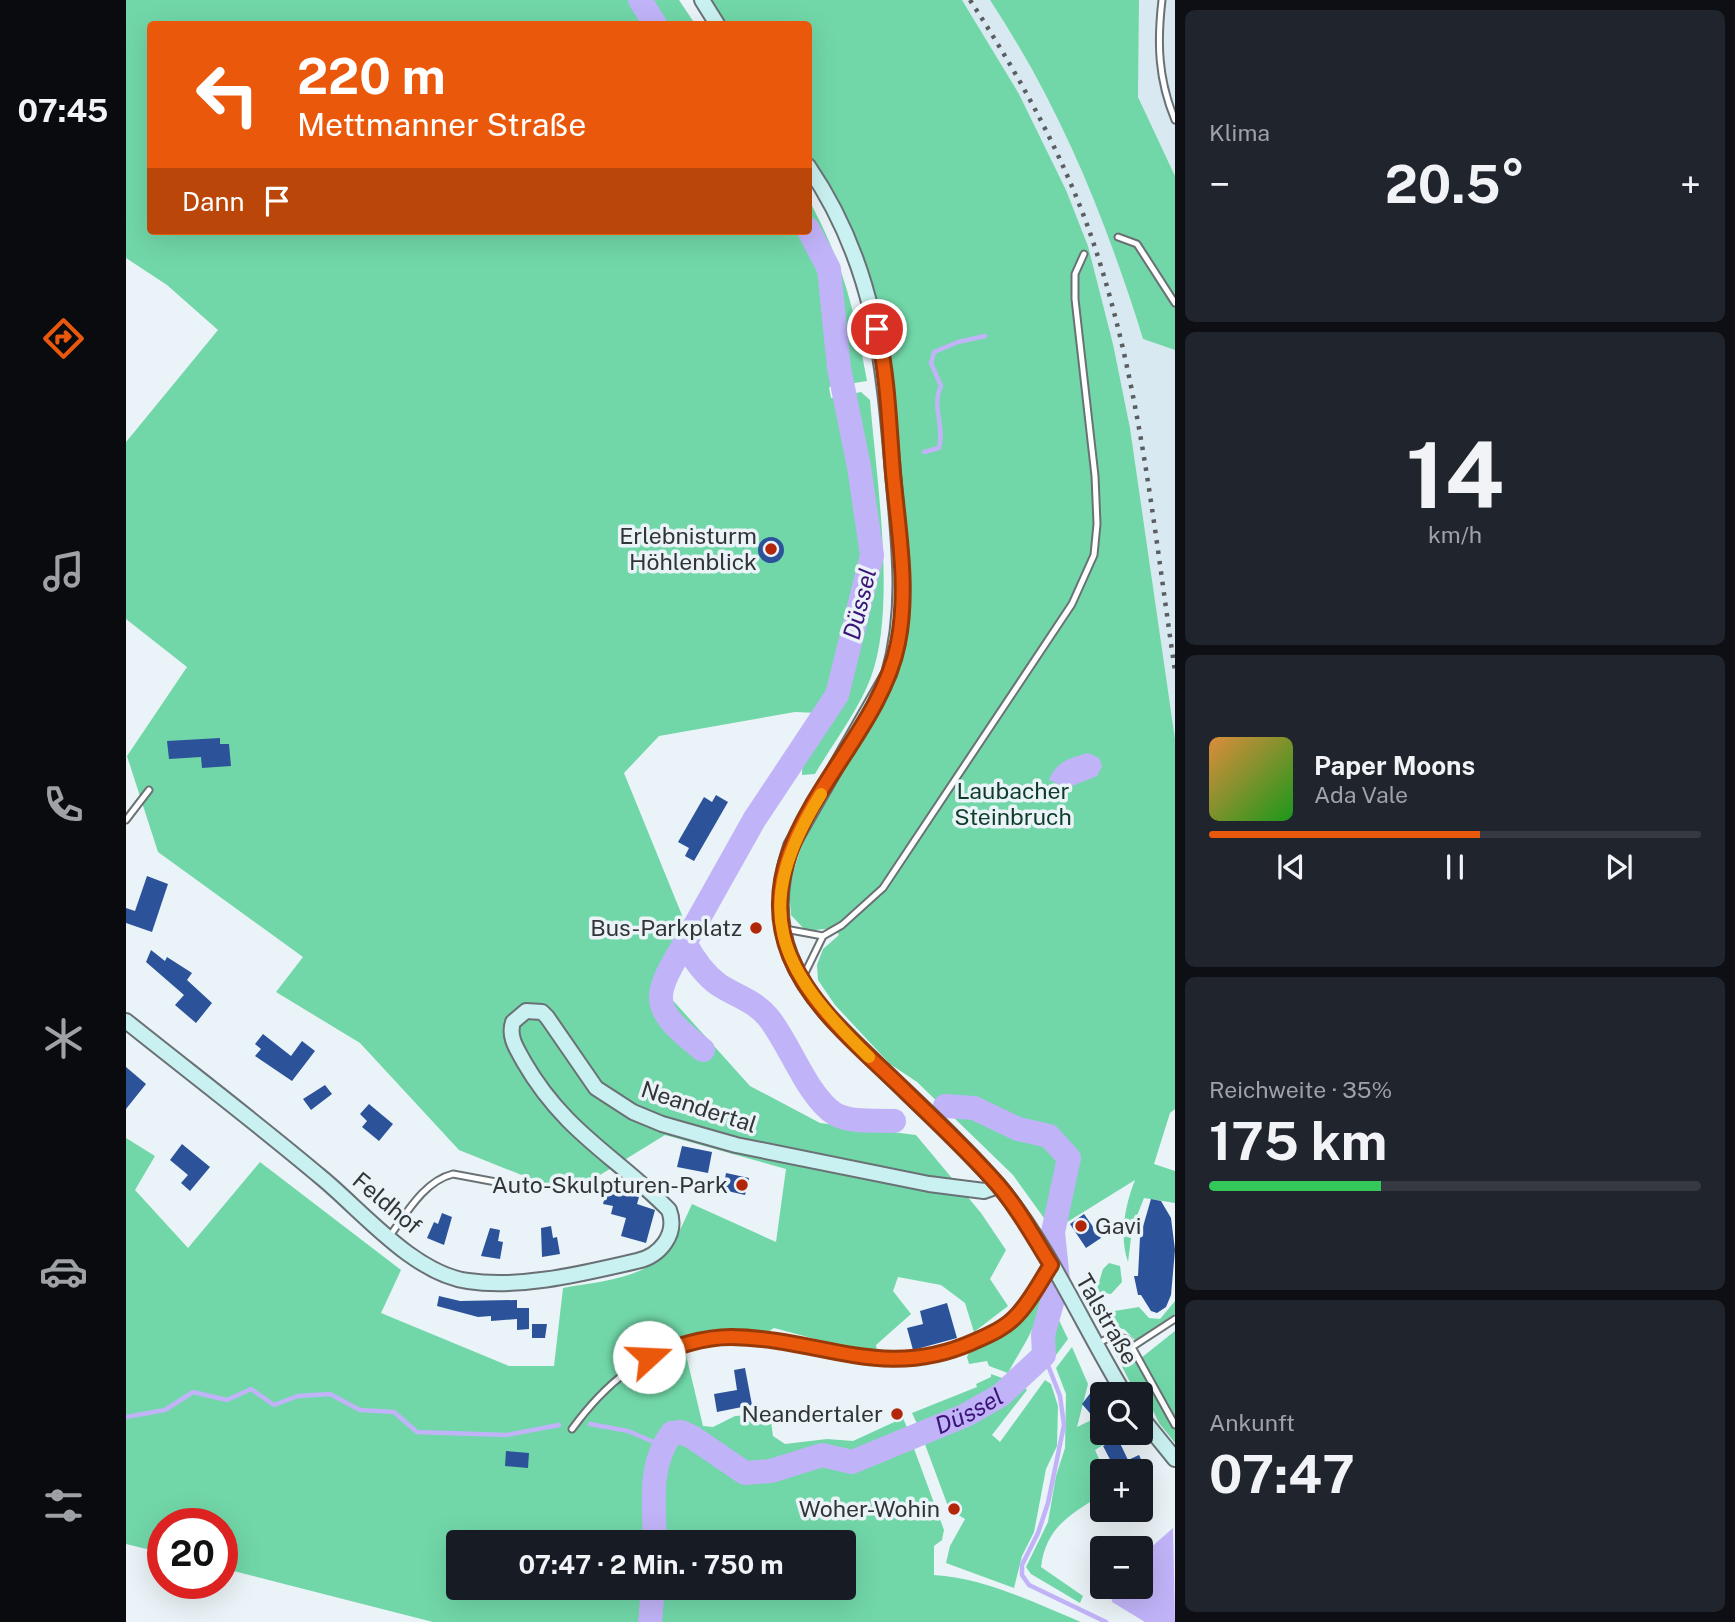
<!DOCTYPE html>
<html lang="de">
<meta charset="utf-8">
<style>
:root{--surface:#171b24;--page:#20242c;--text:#f1f3f6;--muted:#9ea1a6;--line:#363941;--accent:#ea580c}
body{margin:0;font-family:"Public Sans",sans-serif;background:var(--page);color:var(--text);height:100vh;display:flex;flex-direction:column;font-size:26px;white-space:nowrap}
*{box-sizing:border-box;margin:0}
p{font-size:23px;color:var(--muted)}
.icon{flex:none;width:38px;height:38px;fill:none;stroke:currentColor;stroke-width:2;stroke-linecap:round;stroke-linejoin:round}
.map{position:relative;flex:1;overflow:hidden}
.sheet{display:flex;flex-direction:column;gap:10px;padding:10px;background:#0d0f14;width:560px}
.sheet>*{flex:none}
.top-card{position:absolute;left:21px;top:21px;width:665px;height:214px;border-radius:7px;box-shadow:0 7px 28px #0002;background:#ea580c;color:#fff;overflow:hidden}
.fabs{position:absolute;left:964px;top:1382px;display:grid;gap:14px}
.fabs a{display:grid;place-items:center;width:63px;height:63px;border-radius:7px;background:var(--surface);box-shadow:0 7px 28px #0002;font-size:35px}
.speed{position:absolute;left:21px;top:1508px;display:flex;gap:14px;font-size:35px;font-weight:700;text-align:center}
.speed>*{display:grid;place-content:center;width:91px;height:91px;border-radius:50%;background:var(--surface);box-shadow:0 7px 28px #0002;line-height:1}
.speed .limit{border:10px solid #d22;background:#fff;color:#111}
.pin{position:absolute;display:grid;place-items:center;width:60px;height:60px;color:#fff;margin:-30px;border:4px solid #fff;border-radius:50%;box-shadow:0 2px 7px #0007}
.me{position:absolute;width:77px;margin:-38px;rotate:70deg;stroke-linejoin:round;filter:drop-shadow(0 0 5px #0008)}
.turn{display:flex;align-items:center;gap:24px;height:147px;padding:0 35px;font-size:32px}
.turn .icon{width:91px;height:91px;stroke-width:2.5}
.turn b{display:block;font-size:49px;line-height:60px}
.then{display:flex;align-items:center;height:66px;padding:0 35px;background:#0003;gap:14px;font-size:26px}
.big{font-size:52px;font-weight:700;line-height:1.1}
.sheet .card{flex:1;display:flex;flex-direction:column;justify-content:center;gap:10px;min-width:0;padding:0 24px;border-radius:10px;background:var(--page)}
.sheet .dial{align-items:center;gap:0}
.dial b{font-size:91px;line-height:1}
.song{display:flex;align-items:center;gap:21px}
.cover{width:84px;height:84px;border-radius:10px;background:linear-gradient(135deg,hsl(30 70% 55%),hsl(120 70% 35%))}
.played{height:7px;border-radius:4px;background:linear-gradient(90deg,var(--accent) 55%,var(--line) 55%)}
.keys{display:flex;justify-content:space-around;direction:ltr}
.heat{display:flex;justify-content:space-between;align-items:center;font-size:38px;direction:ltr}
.charge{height:10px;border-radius:5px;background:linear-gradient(90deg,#34c759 35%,var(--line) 0)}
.trip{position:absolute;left:320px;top:1530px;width:410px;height:70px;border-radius:7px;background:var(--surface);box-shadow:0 7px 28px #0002;font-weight:700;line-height:70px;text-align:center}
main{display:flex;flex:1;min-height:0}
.menu{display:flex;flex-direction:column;width:126px;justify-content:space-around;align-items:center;background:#090b0e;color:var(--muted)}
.menu .icon{width:49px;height:49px}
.menu .on{color:var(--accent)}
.menu b{font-size:32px;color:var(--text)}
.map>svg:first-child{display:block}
.built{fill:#d8e9f1}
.green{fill:#71d7a8;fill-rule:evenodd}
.water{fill:#c1b3f8}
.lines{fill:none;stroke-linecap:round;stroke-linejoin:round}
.stream{stroke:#c1b3f8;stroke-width:4.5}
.river{stroke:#c1b3f8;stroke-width:24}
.building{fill:#2c5399}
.lane-casing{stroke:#6a7175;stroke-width:9}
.secondary-casing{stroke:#6a7175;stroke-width:18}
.lane{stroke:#fff;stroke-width:5}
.secondary{stroke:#caf1f1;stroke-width:14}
.rail{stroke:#5a5e60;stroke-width:4.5;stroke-dasharray:3.5 7;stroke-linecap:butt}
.route-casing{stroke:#983908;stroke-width:18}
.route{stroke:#ea580c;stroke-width:12}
.slow{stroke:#f59e0b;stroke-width:12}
.poi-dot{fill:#b2260a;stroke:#eaf3f7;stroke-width:2.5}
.labels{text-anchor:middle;stroke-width:7;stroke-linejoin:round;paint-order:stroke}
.poi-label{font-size:23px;fill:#323537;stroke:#eaf3f7;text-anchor:end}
.park-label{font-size:23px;fill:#0e3d29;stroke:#eaf3f7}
.street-label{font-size:23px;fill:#323537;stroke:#eaf3f7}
.water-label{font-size:24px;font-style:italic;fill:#3b1477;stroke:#eaf3f7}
</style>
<main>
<nav class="menu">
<b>07:45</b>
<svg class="icon on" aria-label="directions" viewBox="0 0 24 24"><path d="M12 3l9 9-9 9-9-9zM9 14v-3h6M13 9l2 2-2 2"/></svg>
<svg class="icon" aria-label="music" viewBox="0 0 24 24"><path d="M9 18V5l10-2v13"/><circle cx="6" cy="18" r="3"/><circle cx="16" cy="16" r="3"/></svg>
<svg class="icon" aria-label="phone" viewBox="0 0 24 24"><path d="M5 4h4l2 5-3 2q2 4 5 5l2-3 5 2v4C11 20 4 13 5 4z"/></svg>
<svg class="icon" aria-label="climate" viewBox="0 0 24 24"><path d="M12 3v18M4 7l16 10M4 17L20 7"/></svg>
<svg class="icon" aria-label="car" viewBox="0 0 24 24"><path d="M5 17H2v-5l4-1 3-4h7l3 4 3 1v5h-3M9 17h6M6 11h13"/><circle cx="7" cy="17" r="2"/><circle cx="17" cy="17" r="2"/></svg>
<svg class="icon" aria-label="filters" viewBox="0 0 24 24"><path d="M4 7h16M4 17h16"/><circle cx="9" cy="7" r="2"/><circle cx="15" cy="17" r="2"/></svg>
</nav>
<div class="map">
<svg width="1049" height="1622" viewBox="0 0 1049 1622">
<rect width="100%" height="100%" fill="#eaf3f7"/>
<path class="built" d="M836,0h28l24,37 55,100 36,86 38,116 32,11v389l-45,-311 -17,-84 -25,-98 -22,-56 -47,-96z
M1013,0h36v176l-37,-79z"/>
<path class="green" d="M0,0h553l16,24h-545v207h658l1,-31c35,66 45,108 58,181l-38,6 2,11 30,-6 9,8c6,76 27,208 1,277 -12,33 -38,66 -56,97l-13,1 1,-38 15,-24 -23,-1 -136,24 -35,37 62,152 -27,60 91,101 70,37 96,12 65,78 25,37 -16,29 18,27 -34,26 -9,-29 -24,-18 -43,-8 -5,14 18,23 -35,31 1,6 -28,-3 -75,-20 -11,7 -18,-4 -63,7 21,88 10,1 22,-11 35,-2 3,22 12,8 42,-5 26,2 50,-23 5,12 -15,7 9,14 11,-5 31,84 -2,10 -8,6v29c51,3 101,28 147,47h-648l-211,-54v-44h-59v29l-37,-9v-406l29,18 -20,34 53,58 72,-86 141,108 -20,43 128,53h45l9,-78c37,-7 88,-9 109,-44 8,-13 14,-27 20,-40l84,38 10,-73 -121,-34 -91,56 -40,-11 -75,-30 -99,-107 -84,-51 27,-35 -145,-105 -31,-96 60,-89 -61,-48v-177l92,-112 -51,-45 -41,-27zM332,1542h386v45h-386z
M582,0h254l57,94 47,96 22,56 25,98 17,84 45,311v370l-5,4 -16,51 21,7v32l-31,-5 -15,38 2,2 -3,24c-9,-26 -3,-57 7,-82l-71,44 -15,1 -36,-50 -96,-93 -27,-18 -55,-59 -17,-25 -1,-15 6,-16 16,-14 -5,-7 -28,3 -15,-16 -2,-23 4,-20 9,-28 20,-37 58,-99 24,-64 4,-36 -14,-226 -14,-69 -25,-78 -46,-79 -1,-132h-85z
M864,0h149l-1,97 37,79v174l-32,-11c-38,-122 -82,-231 -153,-339z
M983,1263l11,3 2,16 -11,12 -15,-2 7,-23z
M918,1291c-3,30 -22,56 -36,82l-19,-7 -2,-5 -18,3 -2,-7c5,-13 26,-17 37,-25 17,-11 27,-25 40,-41z
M1049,1301v13l-40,26 -11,-11 -18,-1 -10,-14 43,-7 10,11 11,1z
M929,1312l13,27 -15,20 -4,-17z
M1049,1331v112l-16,-20 -16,-33 -7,4 -25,-49 10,-4 15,21z
M946,1347l16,37 -11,43 25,-12v18h21l-28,17 10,22h-3v22c-31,21 -56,32 -61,73l42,29 -3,7 -49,-29 -5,-7 22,-45 8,-46 9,-28 1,-54 -10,-26z
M865,1374l14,5 -6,9 -80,40 -7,-15 65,-26 -1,-3 15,-7z
M919,1380l6,4 7,22 -1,40 -11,23 -12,63 -12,24 -8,32 -68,-25 4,-17 15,-27 -16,-10 -26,-70c36,-14 71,-27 97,-56l7,7 -35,45 8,7z"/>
<path class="water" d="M962,753l11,5 3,8 -5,10 -30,12 -18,-8c7,-19 22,-22 39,-27z
M1047,1528l2,94h-30l-33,-20 -2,-13 31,-2v-31z"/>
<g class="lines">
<path class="stream" d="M798,452l15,-4c6,-22 -8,-41 2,-62l-10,-23 3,-11 24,-10 27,-6
M918,1355l16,41 4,29 -16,78 -10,30 -16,32v10l7,10 77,37
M0,1417l39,-7 28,-18 34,8 24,-11 23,16 24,-9 32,-2 30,16 34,2 23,20 90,3 52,-10
M464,1424l38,7 35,15"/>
<g class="river">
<path d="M514,0l15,24"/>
<path d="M682,229l21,40 10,99 20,99 13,88 -35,140 -83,125 -69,123c8,15 20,32 34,42 17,11 36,16 49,32 21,25 40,81 67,97 16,9 41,6 59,7"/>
<path d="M559,943c-35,57 -34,65 18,107"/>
<path id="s1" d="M529,1542c-1,-39 -7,-77 17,-109l9,-1 11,5 53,36 26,-2 51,-16 30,7 114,-47 35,-20 43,-40 -1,-20 15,-54 -5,-49 16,-74 -20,-22 -31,-7 -44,-21 -29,-2"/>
<path d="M524,1622l3,-35"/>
</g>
</g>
<path class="building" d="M632 550a13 13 0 1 1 26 0a13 13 0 1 1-26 0Z
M94,738v6h9l2,22 -29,2 -1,-11 -32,2 -2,-18z
M590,795l12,7 -34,59 -9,-5 4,-8 -11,-6 26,-45 8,5z
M21,876l21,8 -16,48 -26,-9v-15l9,3z
M25,950l14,11 2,-4 25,16 -5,7 25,23 -16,20 -21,-18 9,-10 -38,-33z
M137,1034l28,22 11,-15 13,10 -23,30 -37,-25 6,-7 -6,-5z
M0,1067l20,17 -20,25z
M199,1085l7,9 -21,16 -8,-11z
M243,1104l24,20 -14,17 -17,-14 5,-6 -7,-7z
M56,1144l28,23 -20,24 -9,-8 7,-8 -18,-15z
M556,1146l30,6 -4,21 -31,-6z
M600,1173l23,5 -4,17 -22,-5z
M481,1189l32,8 -2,7 18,6 -9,33 -25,-7 5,-18 -15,-4 2,-8 -10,-2z
M1025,1199l10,2 10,17 4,32 -4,45 -5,12 -9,6 -6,-2 -10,-16h-3l-4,-19h4l2,-39z
M316,1213l10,4 -8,28 -17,-7 7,-16 4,2z
M958,1214l17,24 -15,10 -16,-24z
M425,1226l2,12 4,-1 3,17 -18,3 -1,-29z
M364,1228l10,2 -2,11 5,1 -3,17 -19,-3z
M313,1296l21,5 57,-1v8h12v21l-12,1v-11l-26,2v-5l-13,1 -41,-11z
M821,1303l10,35 -44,12 -6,-22 16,-4 -3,-13z
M406,1324h15l-2,14h-13z
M619,1368l7,37 -35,7 -3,-18 23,-4 -3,-20z
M966,1391l10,12v10l-7,6 -13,-15z
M992,1439l10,21 11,-5 6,13 -8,4h-33l10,-5 -11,-21z
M380,1451l23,2 -1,15 -23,-2z"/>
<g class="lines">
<g class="lane-casing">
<path id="lane" d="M1036,0c-5,43 -4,79 13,120
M992,237l19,7 38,59
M0,820l23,-30
M659,929l38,7 19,-11 41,-37 189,-284 22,-49 3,-31 -2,-48 -20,-177v-25l9,-20
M677,977l20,-41
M263,1237c17,-23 35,-56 64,-63l75,14
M970,1344l19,-9 13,5 47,85
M1006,1347l43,-28
M446,1429c71,-97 140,-99 250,-79 53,9 90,16 141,-4 17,-6 34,-13 47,-25 18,-15 28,-37 41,-56"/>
</g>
<g class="secondary-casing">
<path id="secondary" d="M576,0l15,24
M682,166c69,101 76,201 86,319 6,65 13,126 -5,189l-98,172c-12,36 -15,73 -1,109 16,43 53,76 85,107 41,40 86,80 124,124 51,62 84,140 126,209
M0,1021c65,52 132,103 196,157 40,33 92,96 146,103 54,8 116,-8 169,-20 23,-5 41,-27 32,-51 -53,-54 -104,-77 -145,-148 -7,-13 -16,-25 -11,-40l13,-11 16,1 5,5 49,71 37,24 29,12 74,21 193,39 55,7 14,-5
M1015,1417l34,42"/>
</g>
<use href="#lane" class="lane"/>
<use href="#secondary" class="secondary"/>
<path class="rail" d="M844,0c47,72 90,149 119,230 50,142 64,293 86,441"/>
</g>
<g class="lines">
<g class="route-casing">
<path id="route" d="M523,1357c26,-10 53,-20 82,-20 90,1 152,45 242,5 16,-7 33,-14 45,-28 13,-14 22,-32 33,-49 -17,-27 -32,-56 -53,-80 -28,-32 -60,-62 -91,-92 -41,-41 -94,-81 -117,-137 -48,-119 87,-205 108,-313 11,-55 0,-115 -5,-170 -4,-48 -5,-97 -16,-144"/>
</g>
<use href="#route" class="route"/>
<path class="slow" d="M695,794c-72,116 -44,173 48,263"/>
</g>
<g class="poi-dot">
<circle cx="645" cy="549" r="7"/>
<circle cx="630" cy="928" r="7"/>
<circle cx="616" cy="1185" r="7"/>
<circle cx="955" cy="1226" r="7"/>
<circle cx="771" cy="1414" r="7"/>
<circle cx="828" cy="1509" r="7"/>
</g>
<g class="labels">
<g class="poi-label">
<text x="631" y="544">Erlebnisturm<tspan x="631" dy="26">Höhlenblick</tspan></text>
<text x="616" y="936">Bus-Parkplatz</text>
<text x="602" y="1193">Auto-Skulpturen-Park</text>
<text x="969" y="1234" text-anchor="start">Gavi</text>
<text x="757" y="1422">Neandertaler</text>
<text x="814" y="1517">Woher-Wohin</text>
</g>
<g class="park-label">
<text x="887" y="799">Laubacher<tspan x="887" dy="26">Steinbruch</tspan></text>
</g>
<g class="street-label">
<text transform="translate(573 1107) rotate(18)" y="8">Neandertal</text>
<text transform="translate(261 1203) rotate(40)" y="8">Feldhof</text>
<text transform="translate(981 1319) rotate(60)" y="8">Talstraße</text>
</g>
<g class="water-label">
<text transform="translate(734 604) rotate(-76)" y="8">Düssel</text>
<text dy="8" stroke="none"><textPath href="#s1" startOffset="436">Düssel</textPath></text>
</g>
</g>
</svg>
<div class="fabs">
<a><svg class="icon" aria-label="search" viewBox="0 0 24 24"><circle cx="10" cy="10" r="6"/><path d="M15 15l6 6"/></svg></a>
<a>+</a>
<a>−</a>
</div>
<div class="speed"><div class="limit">20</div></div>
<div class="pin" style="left:751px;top:329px;background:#d93025"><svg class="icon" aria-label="arrive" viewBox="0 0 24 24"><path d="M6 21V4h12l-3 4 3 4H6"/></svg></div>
<svg class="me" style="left:523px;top:1357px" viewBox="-20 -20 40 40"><circle r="19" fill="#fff"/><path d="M0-13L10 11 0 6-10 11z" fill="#ea580c"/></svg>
<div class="trip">07:47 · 2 Min. · 750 m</div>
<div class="top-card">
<div class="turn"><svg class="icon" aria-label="left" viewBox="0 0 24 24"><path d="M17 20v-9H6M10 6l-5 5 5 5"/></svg><div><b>220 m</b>Mettmanner Straße</div></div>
<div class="then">Dann<svg class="icon" aria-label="arrive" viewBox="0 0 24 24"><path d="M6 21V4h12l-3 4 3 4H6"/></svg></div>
</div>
</div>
<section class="sheet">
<div class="card"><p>Klima</p>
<div class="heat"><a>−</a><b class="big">20.5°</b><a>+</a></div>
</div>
<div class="card dial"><b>14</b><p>km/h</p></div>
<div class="card">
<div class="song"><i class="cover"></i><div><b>Paper Moons</b><p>Ada Vale</p></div></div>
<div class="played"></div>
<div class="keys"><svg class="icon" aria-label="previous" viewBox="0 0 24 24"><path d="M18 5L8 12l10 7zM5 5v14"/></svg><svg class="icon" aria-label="pause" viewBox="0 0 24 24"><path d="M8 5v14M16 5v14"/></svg><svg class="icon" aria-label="next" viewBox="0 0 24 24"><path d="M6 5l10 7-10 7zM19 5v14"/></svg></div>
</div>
<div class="card"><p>Reichweite · 35%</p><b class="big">175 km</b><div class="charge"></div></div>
<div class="card"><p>Ankunft</p><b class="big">07:47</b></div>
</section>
</main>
